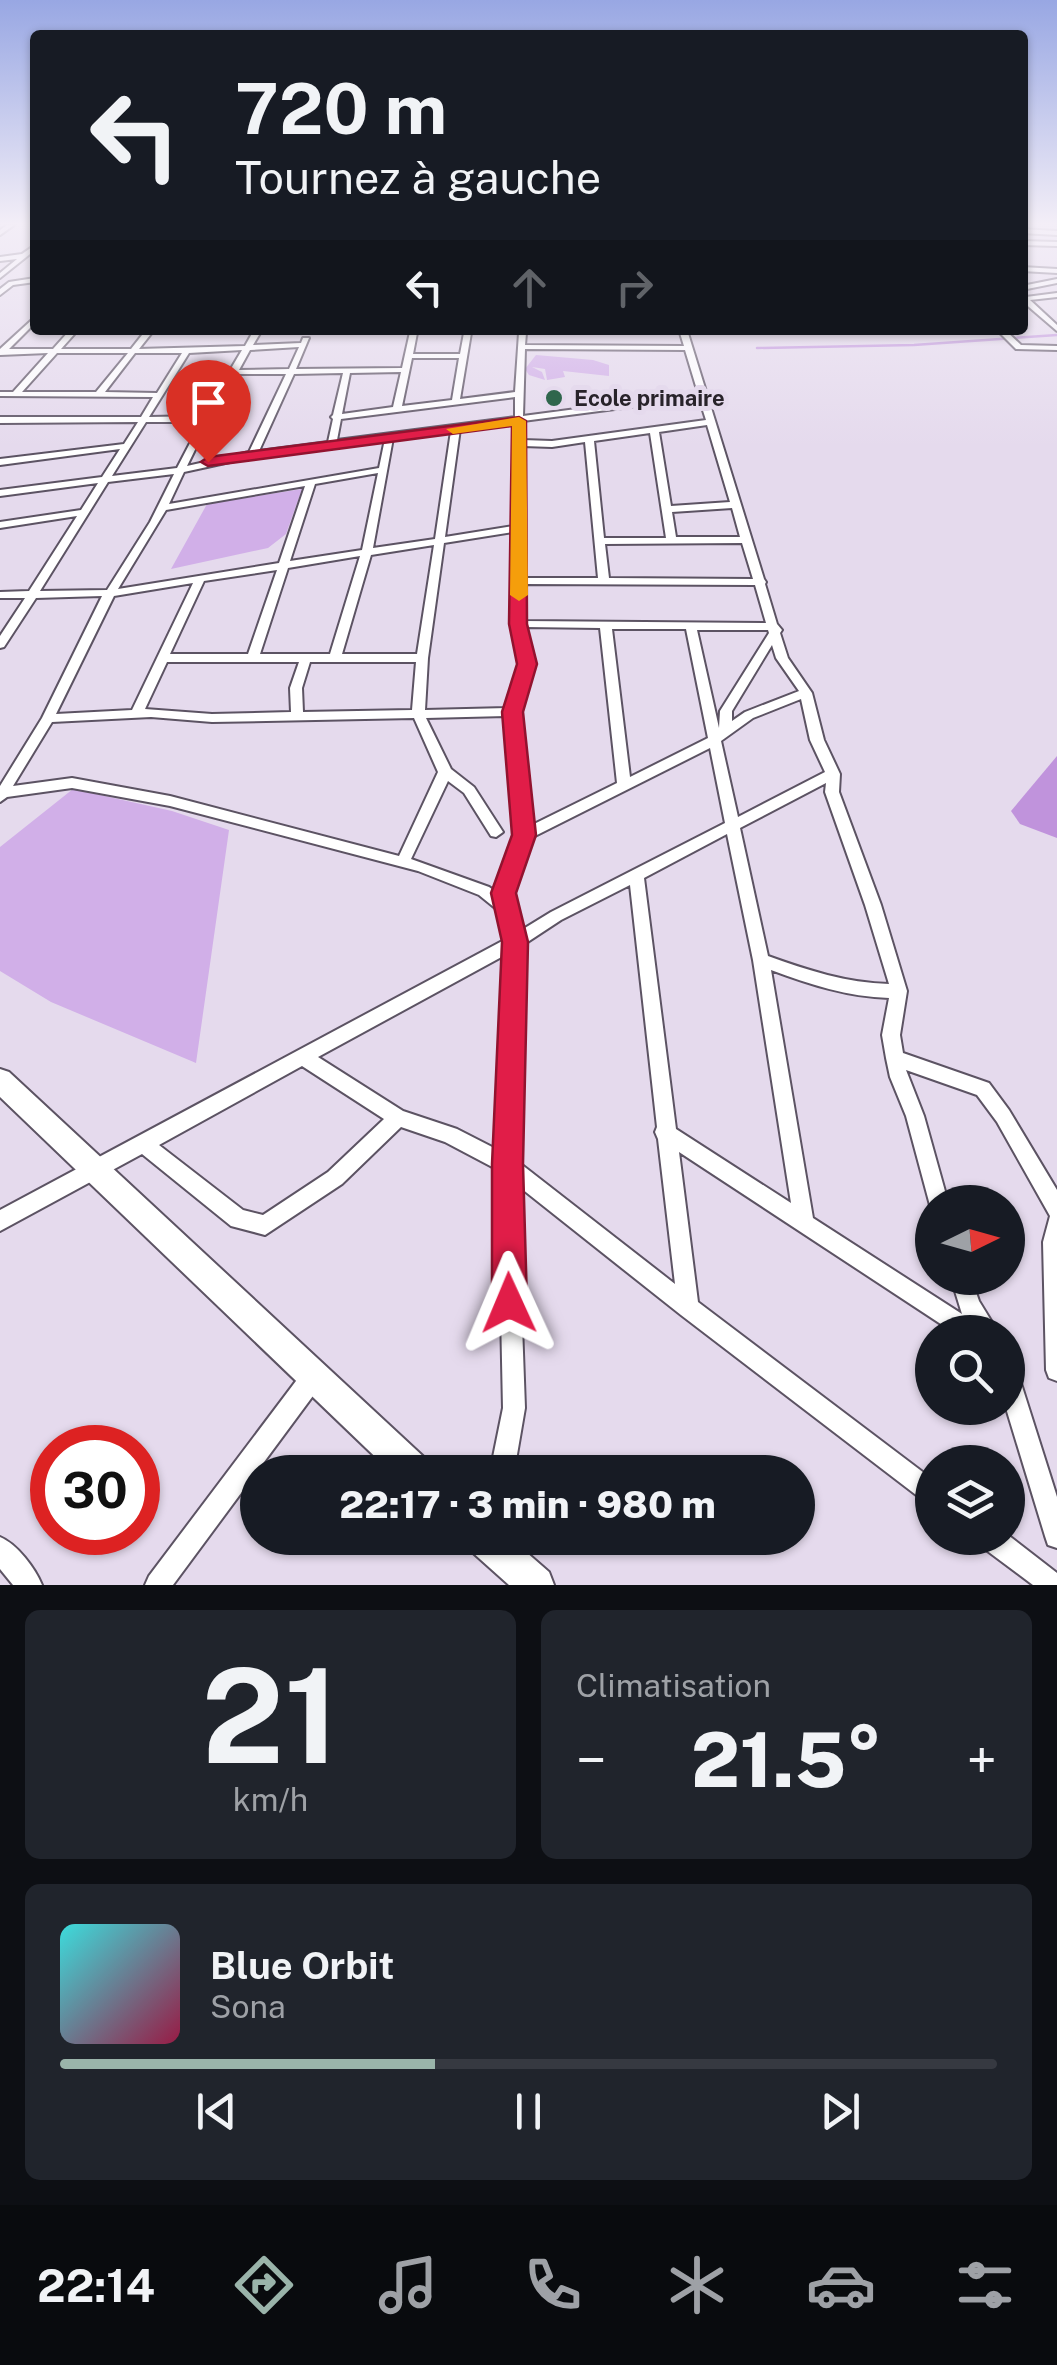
<!DOCTYPE html>
<html lang="fr">
<meta charset="utf-8">
<style>
:root{--surface:#171b24;--page:#20242c;--text:#f1f3f6;--muted:#9ea1a6;--line:#363941;--accent:#9ab4aa}
body{margin:0;font-family:"Public Sans",sans-serif;background:var(--page);color:var(--text);height:100vh;display:flex;flex-direction:column;font-size:38px;white-space:nowrap}
*{box-sizing:border-box;margin:0}
p{font-size:32px;color:var(--muted)}
.icon{flex:none;width:55px;height:55px;fill:none;stroke:currentColor;stroke-width:2;stroke-linecap:round;stroke-linejoin:round}
.map{position:relative;height:1585px;overflow:hidden}
.details{display:flex;flex-direction:column;gap:25px;padding:25px;background:#0d0f14;flex:1}
.details>*{flex:none}
.guide{position:absolute;left:30px;top:30px;width:998px;height:305px;border-radius:10px;box-shadow:0 2px 8px #0004;background:#171b24;color:var(--text);overflow:hidden}
.needle{width:65px;rotate:85deg}
.buttons{position:absolute;left:915px;top:1185px;display:grid;gap:20px}
.buttons a{display:grid;place-items:center;width:110px;height:110px;border-radius:50%;background:var(--surface);box-shadow:0 2px 8px #0004;font-size:50px}
.speed{position:absolute;left:30px;top:1425px;display:flex;gap:20px;font-size:50px;font-weight:700;text-align:center}
.speed>*{display:grid;place-content:center;width:130px;height:130px;border-radius:50%;background:var(--surface);box-shadow:0 2px 8px #0004;line-height:1}
.speed .limit{border:15px solid #d22;background:#fff;color:#111}
.pin{position:absolute;display:grid;place-items:center;width:85px;height:85px;color:#fff;margin:-102px -42px;border-radius:50% 50% 50% 0;rotate:-45deg;box-shadow:0 0 10px #0007}
.pin .icon{rotate:45deg}
.me{position:absolute;width:110px;margin:-55px;rotate:359deg;stroke-linejoin:round;filter:drop-shadow(0 0 8px #0008)}
.turn{display:flex;align-items:center;gap:35px;height:210px;padding:0 40px;font-size:45px}
.turn .icon{width:130px;height:130px;stroke-width:2.5}
.turn b{display:block;font-size:70px;line-height:85px}
.lanes{display:flex;align-items:center;height:95px;padding:0 40px;background:#0003;justify-content:center;gap:50px;direction:ltr}
.lanes .off{opacity:.35}
.big{font-size:75px;font-weight:800;line-height:1.1}
.details .widget{flex:1;display:flex;flex-direction:column;justify-content:center;gap:15px;min-width:0;padding:0 35px;border-radius:15px;background:var(--page)}
.details .dial{align-items:center;gap:0}
.dial b{font-size:130px;line-height:1}
.song{display:flex;align-items:center;gap:30px}
.cover{width:120px;height:120px;border-radius:15px;background:linear-gradient(135deg,hsl(180 70% 55%),hsl(340 70% 35%))}
.played{height:10px;border-radius:5px;background:linear-gradient(90deg,var(--accent) 40%,var(--line) 40%)}
.keys{display:flex;justify-content:space-around;direction:ltr}
.heat{display:flex;justify-content:space-between;align-items:center;font-size:55px;direction:ltr}
.details .tiles{flex:1;display:grid;gap:25px;grid-template-columns:1fr 1fr}
.widget:last-child{grid-column:span 2}
.trip{position:absolute;left:240px;top:1455px;width:575px;height:100px;border-radius:50px;background:var(--surface);box-shadow:0 2px 8px #0004;font-weight:800;line-height:100px;text-align:center}
.tabs{display:flex;height:160px;justify-content:space-around;align-items:center;background:#090b0e;color:var(--muted)}
.tabs .icon{width:70px;height:70px}
.tabs .active{color:var(--accent)}
.tabs b{font-size:45px;color:var(--text)}
.map>svg:first-child{display:block}
.green{fill:#d1afe8}
.water{fill:#c093dc}
.lines{fill:none;stroke-linecap:round;stroke-linejoin:round}
.stream{stroke:#c093dc;stroke-width:2.5}
.street-casing{stroke:#5c5363;stroke-width:4}
.secondary-casing{stroke:#5c5363;stroke-width:4}
.street{fill:#fff;fill-rule:evenodd}
.secondary{fill:#fff;fill-rule:evenodd}
.route{fill:#e11d48;stroke:#92132f;stroke-width:2.5}
.slow{fill:#f59e0b}
.poi-dot{fill:#2f664c;stroke:#e5daed;stroke-width:4}
.labels{text-anchor:middle;stroke-width:10;stroke-linejoin:round;paint-order:stroke}
.far-poi-label{font-size:22px;font-weight:bold;fill:#28232a;stroke:#e5daed;text-anchor:start}
</style>
<div class="map">
<svg width="1057" height="1585" viewBox="0 0 1057 1585">
<rect width="100%" height="100%" fill="#e5daed"/>
<path class="green" d="M536,355l57,5 16,5v11l-46,-5 2,6 -18,3 -2,-11 -13,-2 10,5 3,8 -16,-5 -4,-6z
M302,489l-16,45 -18,14 -97,21 36,-65z
M73,789l99,22 57,19 -33,233 -145,-61 -51,-31v-124z"/>
<path class="water" d="M1057,756v82l-37,-14 -9,-13z"/>
<g class="lines">
<path class="stream" d="M757,348l157,-3 143,-10"/>
<g class="street-casing">
<path id="street" d="M7,225h7l-14,10v-5z
M1022,229l35,2v4l-35,-2z
M1022,241l35,1v4l-35,-1z
M35,245v5l-35,28v-5l17,-14 -17,2v-4l22,-3z
M1022,267l35,2v4l-35,-2z
M35,278v4l-22,3 -13,10v-6l9,-7z
M1057,279v4l-35,7v-4z
M1057,293v4l-27,3 27,25v6l-35,-30v-6l4,2z
M35,317v6l-26,26h44l17,-19h8l-17,19h70l15,-19h8l-15,19 106,-3 9,-16h8l-9,15 48,-2 2,-5h6l-13,31 106,-1 8,-36h-141l-4,-2h422l77,249 2,3 -1,2 12,40 5,6 -2,3 8,25 24,35 12,47 16,34 -1,18 42,113 26,86 -7,44 3,18 86,30 20,27 48,80v191l-8,-3 -3,-8 -3,-128 7,-26 -53,-94 -20,-27 -71,-25 18,46 24,86h-16l-1,7 -25,-93 -16,-39 -4,-19 -4,-23 7,-37c-41,-1 -80,-14 -118,-28l42,248 149,96 -11,-36h20l8,23 19,31h-45l-274,-180 19,150 234,177v26l-8,-4 -243,-186 -164,-130 8,223 -11,64h-24l13,-64 -5,-238 -53,-28 -44,-15 -59,57 -77,51 -34,-9 -89,-72 -142,77v-21l506,-271 -6,-27 -21,-17 -61,-24 -248,-65 -98,-18 -65,9 -7,5v-16l42,-68 60,-122 -66,2 -32,49 -4,1v-12l25,-38h-25v-6l29,-1 48,-75 -77,12v-6l81,-12 17,-27 -98,13v-6l102,-13 18,-28 -120,16v-6l124,-15 14,-22 -138,1v-6h141l12,-20 -153,-1v-4h13l35,-39 -48,2v-6zM417,333h47l-4,21h-47zM471,333h48l-4,59 -55,7zM526,333h154l4,13 -159,-1zM299,347l-10,22 -50,1 11,-20zM525,349l160,1 13,43 -175,23zM242,350l-39,66 -54,1 40,-64zM57,353h71l-32,39h-74zM135,353h47l-25,40 -52,-1zM412,358h47l-7,42 -50,6zM401,372l-8,35 -51,7 8,-41zM343,373l-10,42 -2,2 2,2 -5,23 -69,9 35,-77zM236,374h50l-37,78 -62,14 23,-47zM515,397v20l-178,23 4,-21zM699,398l7,22 -154,21 -29,-1v-19zM146,422h55l-24,46 -65,8zM515,422l-2,104 -68,11 15,-108zM707,425l23,77 -59,4 -12,-74zM451,431l-16,108 -62,9 20,-110zM650,433l16,105h-62l-10,-97zM385,439l-6,29 -210,36 15,-32 69,-15 74,-10 4,2 4,-3zM585,442l13,136h-74l-1,-132 29,1zM378,473l-16,77 -72,11 25,-77zM174,474l-24,48 -43,68 -67,1 68,-109zM305,486l-26,77 -161,26 48,-79zM732,508l8,29h-64l-4,-25zM513,532l-1,92 9,39 -14,45 -82,2 3,-52 16,-115zM742,543l11,36 -144,-1 -4,-34zM434,545l-17,109h-75l29,-99zM360,556l-30,98h-70l28,-86zM277,570l-29,84h-78l34,-73zM193,583l-61,127 -76,4 58,-118zM524,584l231,1 11,38 -242,-2zM525,627l75,1 17,155 -87,43 -12,-114 15,-49zM612,629h74l22,109 -78,39zM697,630h71l1,3 -49,78 -1,17zM772,645l4,13 23,33 -54,21 -13,9v-10zM167,662h132l-9,26 1,24 -79,2 -67,-5zM310,662h106l-4,48 -109,2 -1,-24zM801,699l9,41 15,32 -87,45 -17,-76 32,-23zM506,716l11,125 -21,51 -7,-5 -78,-28 37,-78 16,12 27,43 5,1 7,-5 -29,-45 -23,-18 -25,-51zM151,717l61,5 202,-4 24,54 -39,84 -229,-60 -98,-18 -59,8 39,-64zM710,748l15,75 -174,89 -31,19 -9,-38 20,-55zM826,783l-1,9 40,113 24,79c-42,-1 -82,-14 -121,-28l-28,-128zM727,834l26,126 38,243 -115,-74 -32,-251zM630,885l27,242 -2,5 3,7 17,145 -158,-123 6,-216 38,-25zM507,954l-9,196 -41,-21 -54,-18 -85,-54zM302,1066l82,53 -56,53 -65,43 -20,-5 -84,-65z
M997,330h8l16,15 36,1v4l-41,-1z
M313,1366l8,3 3,8 -3,8 -148,200h-28l4,-9 156,-207z
M1008,1366l8,3 3,8 38,120v51l-9,-3 -3,-9 -39,-128z
M1008,1535l49,38v12h-24l-51,-38 -3,-9h29z
M0,1537c17,7 35,31 42,48h-29l-13,-16z"/>
</g>
<g class="secondary-casing">
<path id="secondary" d="M0,1069l9,3 418,388 5,12h-41l-391,-375z
M466,1538h44l39,34 5,13h-45l-38,-34z"/>
</g>
<use href="#street" class="street"/>
<use href="#secondary" class="secondary"/>
</g>
<linearGradient id="sky" x2="0" y2="1"><stop stop-color="#98a7e3"/><stop offset="0.5" stop-color="#f3eef7"/><stop offset="1" stop-color="#f3eef7" stop-opacity="0"/></linearGradient>
<rect width="1057" height="447" fill="url(#sky)"/>
<path class="route" d="M519,417l7,4 1,203 10,40 -14,48 13,123 -20,58 12,49 -5,222 4,139 -5,12 -13,5 -12,-5 -5,-12v-139l10,-222 -11,-49 21,-58 -10,-123 15,-48 -8,-40 3,-198 -304,40 -7,-4 7,-5z"/>
<path class="slow" d="M519,417l7,4 2,174 -9,6 -9,-6 2,-169 -59,8 -7,-5z"/>
<circle class="poi-dot" cx="554" cy="398" r="10"/>
<g class="labels">
<g class="far-poi-label">
<text x="574" y="406">Ecole primaire</text>
</g>
</g>
</svg>
<div class="buttons">
<a><svg class="needle" viewBox="-14 -14 28 28"><path d="M0-13l5 13h-10z" fill="#e53935"/><path d="M0 13l5-13h-10z" fill="#9ea1a6"/></svg></a>
<a><svg class="icon" aria-label="search" viewBox="0 0 24 24"><circle cx="10" cy="10" r="6"/><path d="M15 15l6 6"/></svg></a>
<a><svg class="icon" aria-label="layers" viewBox="0 0 24 24"><path d="M12 4l9 5-9 5-9-5zM3 14l9 5 9-5"/></svg></a>
</div>
<div class="speed"><div class="limit">30</div></div>
<div class="pin" style="left:208px;top:462px;background:#d93025"><svg class="icon" aria-label="arrive" viewBox="0 0 24 24"><path d="M6 21V4h12l-3 4 3 4H6"/></svg></div>
<svg class="me" style="left:509px;top:1303px" viewBox="-20 -20 40 40"><path d="M0-17L14 15 0 8-14 15z" fill="#e11d48" stroke="#fff" stroke-width="4"/></svg>
<div class="trip">22:17 · 3 min · 980 m</div>
<div class="guide">
<div class="turn"><svg class="icon" aria-label="left" viewBox="0 0 24 24"><path d="M17 20v-9H6M10 6l-5 5 5 5"/></svg><div><b>720 m</b>Tournez à gauche</div></div>
<div class="lanes"><svg class="icon" aria-label="left" viewBox="0 0 24 24"><path d="M17 20v-9H6M10 6l-5 5 5 5"/></svg><svg class="icon off" aria-label="ahead" viewBox="0 0 24 24"><path d="M12 20V5M6 11l6-6 6 6"/></svg><svg class="icon off" aria-label="right" viewBox="0 0 24 24"><path d="M7 20v-9h11M14 6l5 5-5 5"/></svg></div>
</div>
</div>
<section class="details">
<div class="tiles">
<div class="widget dial"><b>21</b><p>km/h</p></div>
<div class="widget"><p>Climatisation</p>
<div class="heat"><a>−</a><b class="big">21.5°</b><a>+</a></div>
</div>
<div class="widget">
<div class="song"><i class="cover"></i><div><b>Blue Orbit</b><p>Sona</p></div></div>
<div class="played"></div>
<div class="keys"><svg class="icon" aria-label="previous" viewBox="0 0 24 24"><path d="M18 5L8 12l10 7zM5 5v14"/></svg><svg class="icon" aria-label="pause" viewBox="0 0 24 24"><path d="M8 5v14M16 5v14"/></svg><svg class="icon" aria-label="next" viewBox="0 0 24 24"><path d="M6 5l10 7-10 7zM19 5v14"/></svg></div>
</div>
</div>
</section>
<nav class="tabs">
<b>22:14</b>
<svg class="icon active" aria-label="directions" viewBox="0 0 24 24"><path d="M12 3l9 9-9 9-9-9zM9 14v-3h6M13 9l2 2-2 2"/></svg>
<svg class="icon" aria-label="music" viewBox="0 0 24 24"><path d="M9 18V5l10-2v13"/><circle cx="6" cy="18" r="3"/><circle cx="16" cy="16" r="3"/></svg>
<svg class="icon" aria-label="phone" viewBox="0 0 24 24"><path d="M5 4h4l2 5-3 2q2 4 5 5l2-3 5 2v4C11 20 4 13 5 4z"/></svg>
<svg class="icon" aria-label="climate" viewBox="0 0 24 24"><path d="M12 3v18M4 7l16 10M4 17L20 7"/></svg>
<svg class="icon" aria-label="car" viewBox="0 0 24 24"><path d="M5 17H2v-5l4-1 3-4h7l3 4 3 1v5h-3M9 17h6M6 11h13"/><circle cx="7" cy="17" r="2"/><circle cx="17" cy="17" r="2"/></svg>
<svg class="icon" aria-label="filters" viewBox="0 0 24 24"><path d="M4 7h16M4 17h16"/><circle cx="9" cy="7" r="2"/><circle cx="15" cy="17" r="2"/></svg>
</nav>
